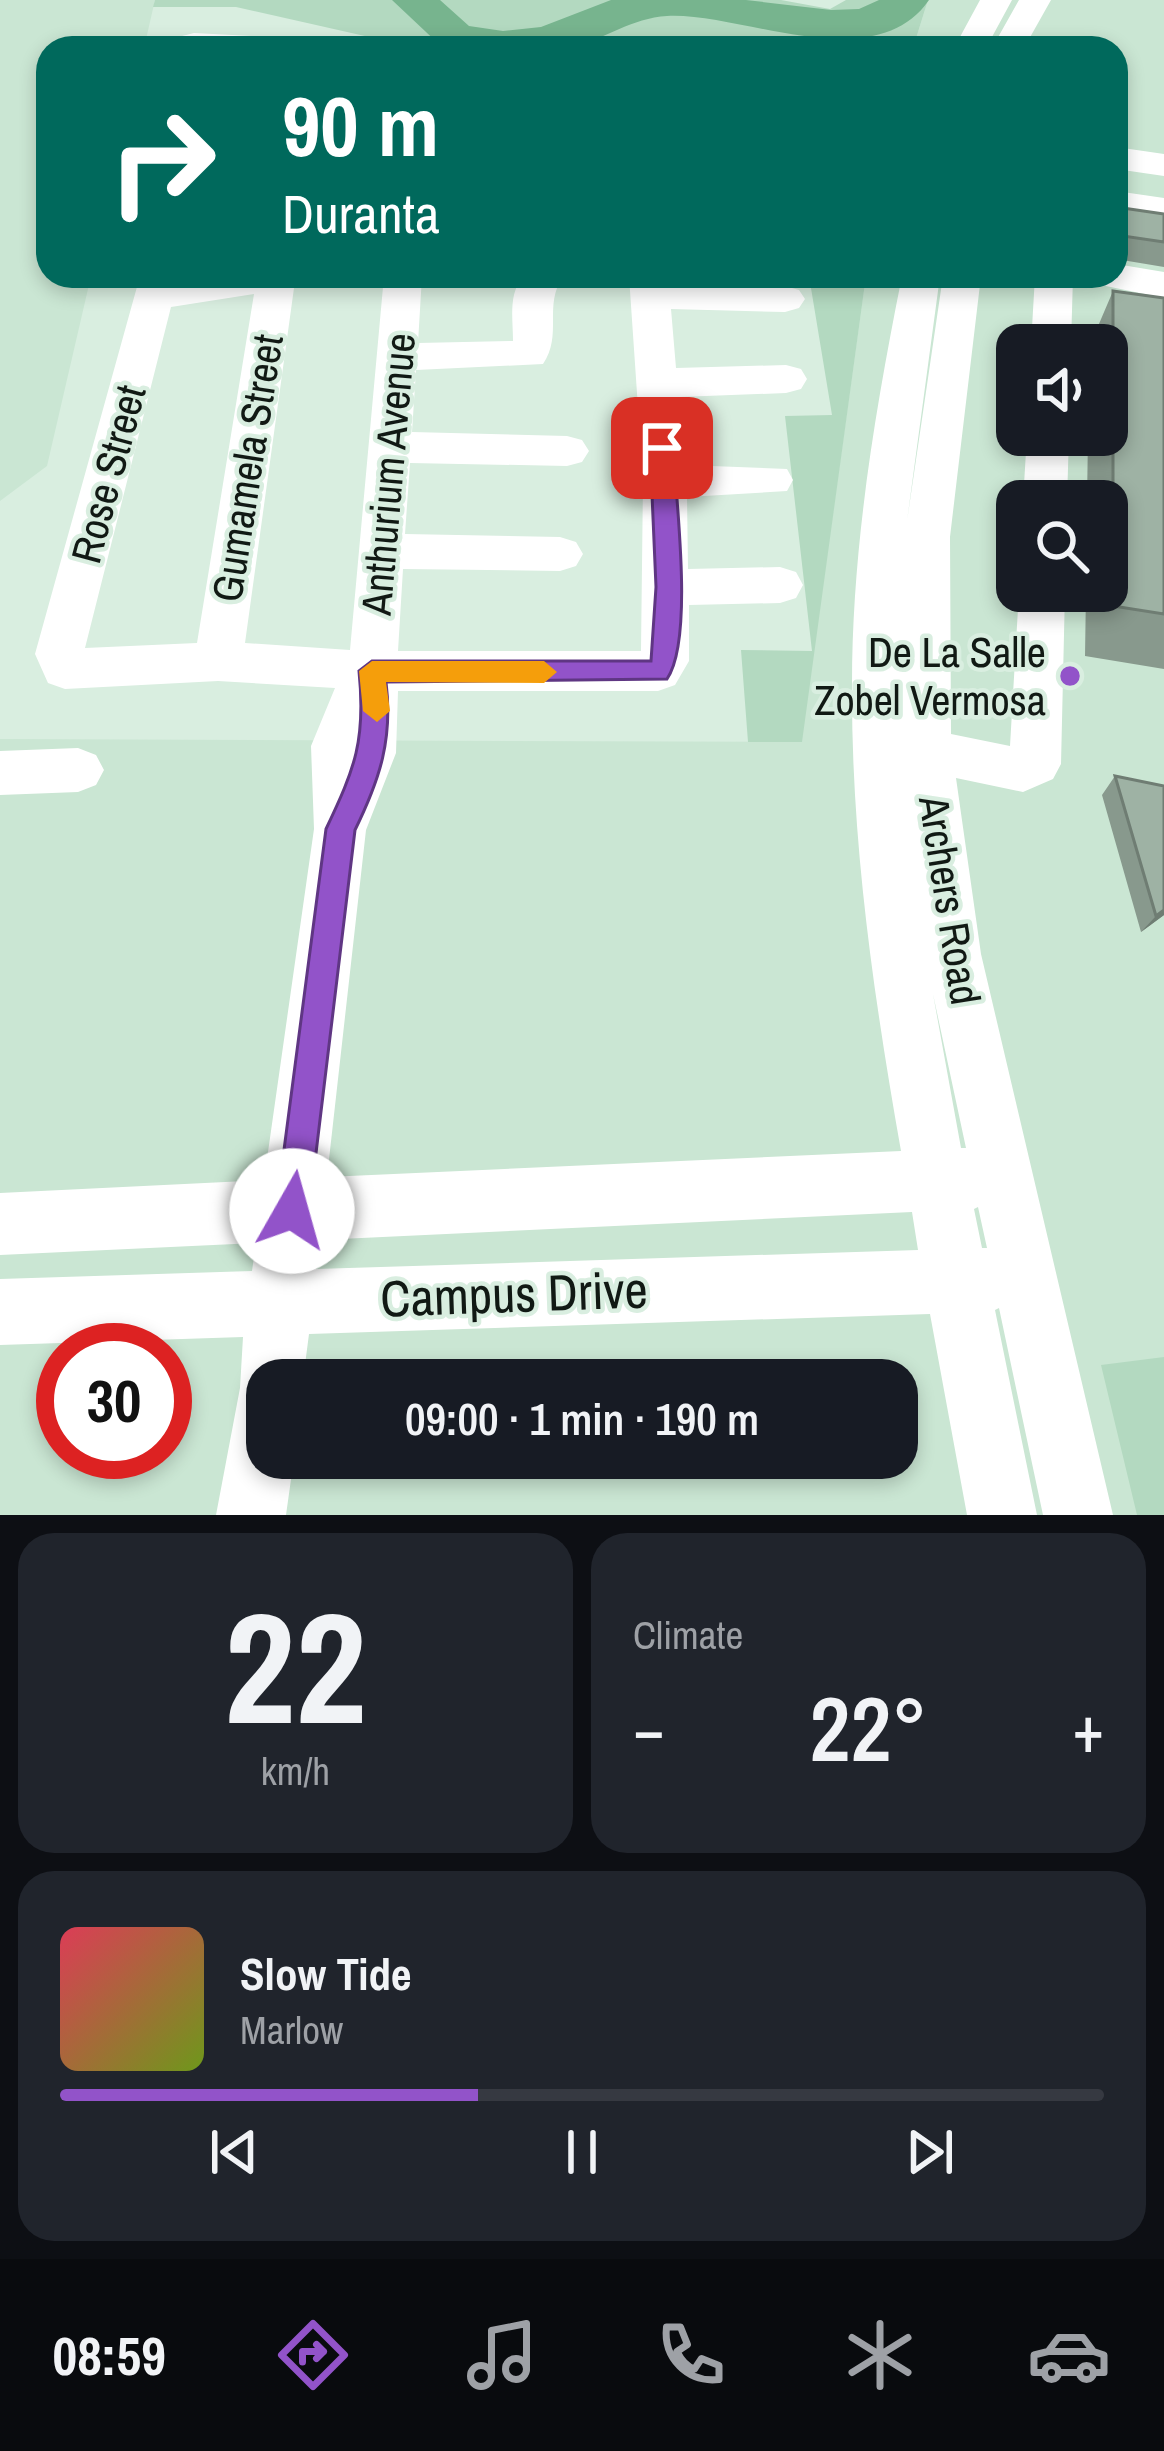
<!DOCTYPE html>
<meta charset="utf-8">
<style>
:root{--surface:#171b24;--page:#20242c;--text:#f1f3f6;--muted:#9ea1a6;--line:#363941;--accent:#9253c9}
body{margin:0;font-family:"Archivo Narrow",sans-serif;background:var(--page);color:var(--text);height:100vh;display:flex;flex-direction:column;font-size:45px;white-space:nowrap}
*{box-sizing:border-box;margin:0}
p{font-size:39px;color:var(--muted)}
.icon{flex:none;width:66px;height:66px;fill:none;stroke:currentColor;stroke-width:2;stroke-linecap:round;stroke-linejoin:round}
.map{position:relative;height:1515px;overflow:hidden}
.drawer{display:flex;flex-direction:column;gap:18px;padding:18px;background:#0d0f14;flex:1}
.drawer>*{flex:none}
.hud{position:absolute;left:36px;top:36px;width:1092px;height:252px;border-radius:36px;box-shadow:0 6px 18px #0003;background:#00695c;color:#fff;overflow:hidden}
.fabs{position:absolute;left:996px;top:324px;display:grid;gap:24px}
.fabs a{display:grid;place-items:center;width:132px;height:132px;border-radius:24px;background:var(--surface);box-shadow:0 6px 18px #0003;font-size:60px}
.speed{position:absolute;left:36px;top:1323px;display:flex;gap:24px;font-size:60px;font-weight:700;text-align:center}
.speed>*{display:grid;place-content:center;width:156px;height:156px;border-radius:50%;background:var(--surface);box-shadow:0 6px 18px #0003;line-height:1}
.speed .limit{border:18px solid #d22;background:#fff;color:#111}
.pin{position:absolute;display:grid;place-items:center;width:102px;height:102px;color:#fff;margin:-51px;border-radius:24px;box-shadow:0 6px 18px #0006}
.me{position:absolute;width:132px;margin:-66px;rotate:7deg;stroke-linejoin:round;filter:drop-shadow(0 0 9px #0008)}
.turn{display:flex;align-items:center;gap:42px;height:252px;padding:0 48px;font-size:54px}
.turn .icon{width:156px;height:156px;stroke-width:2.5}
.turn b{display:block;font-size:84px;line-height:102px}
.big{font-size:90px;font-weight:600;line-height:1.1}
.drawer .card{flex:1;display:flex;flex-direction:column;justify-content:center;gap:18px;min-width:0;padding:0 42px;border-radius:36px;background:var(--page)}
.drawer .dial{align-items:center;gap:0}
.dial b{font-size:156px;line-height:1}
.song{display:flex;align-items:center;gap:36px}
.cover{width:144px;height:144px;border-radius:18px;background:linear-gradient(135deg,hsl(350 70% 55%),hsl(80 70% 35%))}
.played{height:12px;border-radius:6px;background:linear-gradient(90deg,var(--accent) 40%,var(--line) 40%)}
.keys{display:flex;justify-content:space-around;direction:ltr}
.heat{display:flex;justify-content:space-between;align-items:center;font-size:66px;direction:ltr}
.drawer .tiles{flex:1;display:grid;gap:18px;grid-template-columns:1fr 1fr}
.card:last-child{grid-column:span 2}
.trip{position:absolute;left:246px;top:1359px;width:672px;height:120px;border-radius:36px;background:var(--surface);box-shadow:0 6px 18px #0003;font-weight:600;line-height:120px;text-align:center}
.tab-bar{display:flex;height:192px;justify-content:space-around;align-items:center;background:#090b0e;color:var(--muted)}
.tab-bar .icon{width:84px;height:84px}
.tab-bar .active{color:var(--accent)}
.tab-bar b{font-size:54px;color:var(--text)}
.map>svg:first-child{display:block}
.built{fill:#cae6d3;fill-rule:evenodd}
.green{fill:#b3d9c0}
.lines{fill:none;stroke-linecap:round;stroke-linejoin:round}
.river{fill:#77b48e;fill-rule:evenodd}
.minor{fill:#fff;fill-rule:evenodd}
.wall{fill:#88998d}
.shaded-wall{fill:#6f7d73}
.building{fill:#9eb2a4;stroke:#6f7d73;stroke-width:3}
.route{fill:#9253c9;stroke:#5f3683;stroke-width:3}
.slow{fill:#f59e0b}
.poi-dot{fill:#9253c9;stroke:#d9eee0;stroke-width:4.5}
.labels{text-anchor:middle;stroke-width:9;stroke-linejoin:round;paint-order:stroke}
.street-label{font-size:42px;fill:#111914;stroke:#d9eee0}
.poi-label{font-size:42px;fill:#111914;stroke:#d9eee0;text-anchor:end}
.near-street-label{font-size:51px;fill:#111914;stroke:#d9eee0}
</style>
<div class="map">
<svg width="1164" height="1515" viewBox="0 0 1164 1515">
<rect width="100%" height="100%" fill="#d9eee0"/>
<path class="built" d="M0,0h155l-11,48h-96v228h43l-44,190 -47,35z
M928,0h236v1515h-1164v-776l801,3 65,-466h250v-228h-203zM1017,345h90v90h-90zM1017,501h90v90h-90zM63,1350h102v102h-102zM267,1380h630v78h-630z"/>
<path class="green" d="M155,0h626l49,9 16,-9h82l-15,48h-495l-182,-41h-83z
M809,276h57l-64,466h-54l-7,-92 71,1 -27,-235 47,-1z
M1164,1357v158h-27l-36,-150z"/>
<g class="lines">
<path class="river" d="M392,0h48l29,26 34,5 38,-4 70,-27h135l85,10 28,-1 20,-9h50c-54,79 -188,12 -262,16 -35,2 -62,23 -95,31 -39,9 -89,1 -129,1z"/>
<path class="minor" d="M980,0h32l-26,48h-32z
M1019,0h32l-27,48h-32z
M194,33l94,5 16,10h-123l1,-12z
M1116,147l48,7v22l-48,-7z
M1116,191l48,7v22l-48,-7z
M1116,264l48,8v26l-63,-13 -5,-9h20z
M140,276h38l-1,4 135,-4 -5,9 -13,3 -49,355 105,7 34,-374h38l-4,67 95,-2c0,-23 -5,-46 10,-65h40c-20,31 0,58 -20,88l-127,6 -4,62 155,4 15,4 7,11 -7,11 -15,4 -157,-3 -5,71 155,3 16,5 7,12 -7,12 -16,5 -157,-2 -5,82h243l2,-170 -14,-205h38l1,8 117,2 14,4 6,9 -6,9 -14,4 -114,-3 5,59 110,-3 15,4 6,10 -6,10 -15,4 -107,4 6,68 102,4 6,11 -6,11 -100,6 1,72 92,-2 16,5 7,13 -7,13 -16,5 -91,2v56l-14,24 -17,6h-260l-2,62 -30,77 -39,347 574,-26c-27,-153 -50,-310 -49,-466 0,-138 23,-274 50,-409h38l-33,245 36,-245h38l-31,261 1,197 59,12 9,-155h46l-4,173 -8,15 -30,13 -67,-14 25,176 132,561h-70l-44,-207 -4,2 42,205h-70l-37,-201 -621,20 -6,46h-36v78h27l-8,57h-70l24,-127 3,-51 -243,8v-66l252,-8 4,-28 -256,12v-62l264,-13 50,-351 -3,-83 24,-58 -117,-7 -153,8 -17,-6 -13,-29zM254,294l-57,349 -112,5 86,-341zM933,994l33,154h-5zM978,1207l9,41h-5l-8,-39zM912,1212l6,38 -602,19 3,-29z
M1035,276h38l-2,69h-40z
M1027,435h42l-2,66h-44z
M78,748l18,7 8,15 -8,15 -18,7 -78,3v-44z"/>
</g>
<path class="wall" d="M1116,207l48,7v53l-48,-8z
M1113,291l51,7v371l-79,-13 1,-65h21v-90h-20l1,-66h19v-90h-17z
M1115,776l49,139 -23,17 -39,-137z"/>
<path class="shaded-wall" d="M1164,910v5l-23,17 15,-16z"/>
<path class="building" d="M1116,207l48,7v28l-48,-7z
M1113,291l51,7v316l-51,-8z
M1115,776l49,10v124l-8,6z"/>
<path class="route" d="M662,440l11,8c3,51 21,192 -6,231l-281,3c7,57 -6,97 -31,148l-46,381 -5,12 -12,5 -11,-5 -5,-12 50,-382c29,-61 40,-89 33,-158l13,-10h279l5,-74 -6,-139z"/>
<path class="slow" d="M372,661h172l13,11 -13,11 -158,-1 4,29 -13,11 -14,-11 -4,-40z"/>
<circle class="poi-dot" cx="1070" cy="676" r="12"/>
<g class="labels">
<g class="street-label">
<text transform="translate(247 468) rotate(-81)" y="15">Gumamela Street</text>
<text transform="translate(108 474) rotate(-75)" y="15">Rose Street</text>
<text transform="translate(388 474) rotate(-85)" y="15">Anthurium Avenue</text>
<text transform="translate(950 900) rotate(81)" y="15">Archers Road</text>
</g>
<g class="poi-label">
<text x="1046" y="667">De La Salle<tspan x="1046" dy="48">Zobel Vermosa</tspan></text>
</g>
<g class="near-street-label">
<text transform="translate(514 1294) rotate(-2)" y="18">Campus Drive</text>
</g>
</g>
</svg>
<div class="fabs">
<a><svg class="icon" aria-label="sound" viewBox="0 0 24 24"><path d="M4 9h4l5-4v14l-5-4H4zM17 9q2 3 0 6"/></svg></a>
<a><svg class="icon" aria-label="search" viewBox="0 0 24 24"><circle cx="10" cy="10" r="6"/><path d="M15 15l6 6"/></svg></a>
</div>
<div class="speed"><div class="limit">30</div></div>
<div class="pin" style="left:662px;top:448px;background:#d93025"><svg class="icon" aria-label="arrive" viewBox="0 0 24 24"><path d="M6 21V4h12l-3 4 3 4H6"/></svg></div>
<svg class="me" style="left:292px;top:1211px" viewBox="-20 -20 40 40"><circle r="19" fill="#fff"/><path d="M0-13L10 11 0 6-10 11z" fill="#9253c9"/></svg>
<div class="trip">09:00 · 1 min · 190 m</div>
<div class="hud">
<div class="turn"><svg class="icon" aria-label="right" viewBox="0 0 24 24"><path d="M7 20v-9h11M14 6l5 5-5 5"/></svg><div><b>90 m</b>Duranta</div></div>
</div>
</div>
<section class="drawer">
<div class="tiles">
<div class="card dial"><b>22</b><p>km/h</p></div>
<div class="card"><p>Climate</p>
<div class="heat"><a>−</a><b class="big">22°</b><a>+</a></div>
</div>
<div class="card">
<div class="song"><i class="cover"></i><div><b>Slow Tide</b><p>Marlow</p></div></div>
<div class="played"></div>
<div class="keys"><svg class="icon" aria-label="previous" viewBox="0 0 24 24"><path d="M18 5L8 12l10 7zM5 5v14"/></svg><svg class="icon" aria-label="pause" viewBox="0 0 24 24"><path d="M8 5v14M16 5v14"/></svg><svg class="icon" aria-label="next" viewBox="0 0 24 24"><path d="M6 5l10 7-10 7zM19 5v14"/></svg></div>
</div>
</div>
</section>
<nav class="tab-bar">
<b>08:59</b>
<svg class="icon active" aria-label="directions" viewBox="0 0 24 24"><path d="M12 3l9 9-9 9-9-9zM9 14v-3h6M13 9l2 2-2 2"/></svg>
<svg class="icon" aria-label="music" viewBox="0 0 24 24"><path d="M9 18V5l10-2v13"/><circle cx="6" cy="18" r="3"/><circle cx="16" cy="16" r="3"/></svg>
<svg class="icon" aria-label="phone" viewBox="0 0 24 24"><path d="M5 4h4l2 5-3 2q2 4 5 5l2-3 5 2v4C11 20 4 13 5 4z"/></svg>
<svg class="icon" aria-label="climate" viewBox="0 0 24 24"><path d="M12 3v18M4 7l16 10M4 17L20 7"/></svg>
<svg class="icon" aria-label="car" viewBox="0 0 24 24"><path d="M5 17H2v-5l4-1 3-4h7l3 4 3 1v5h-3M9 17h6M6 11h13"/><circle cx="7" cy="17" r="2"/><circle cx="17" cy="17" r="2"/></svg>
</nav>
